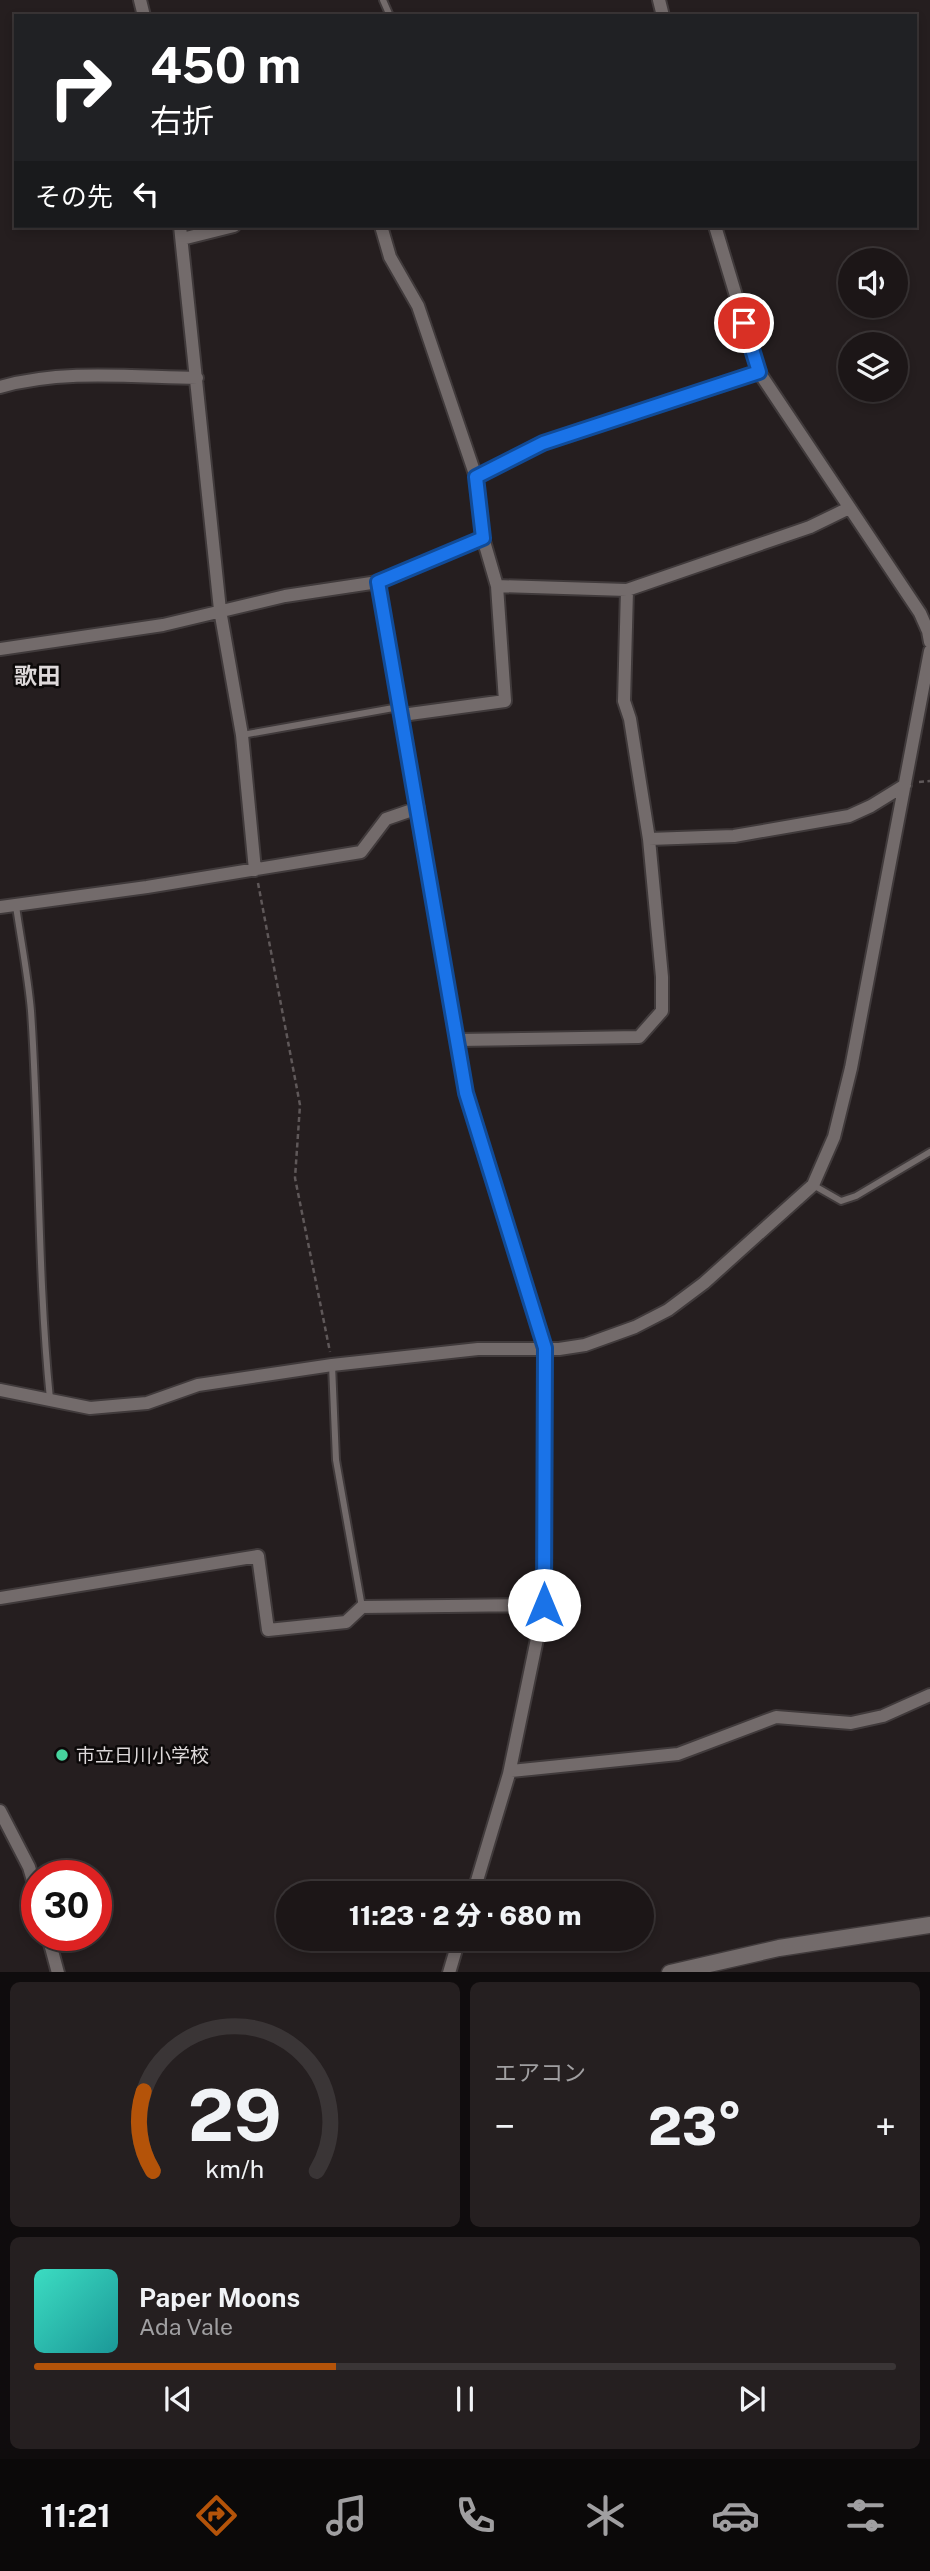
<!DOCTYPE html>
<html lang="ja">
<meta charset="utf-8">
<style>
:root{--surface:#1c1617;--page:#251f20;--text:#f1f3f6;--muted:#a09fa1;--line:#3a3536;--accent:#b45309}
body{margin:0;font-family:"Public Sans","Noto Sans JP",sans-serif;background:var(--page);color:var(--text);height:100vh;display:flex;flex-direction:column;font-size:26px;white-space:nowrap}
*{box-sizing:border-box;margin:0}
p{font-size:23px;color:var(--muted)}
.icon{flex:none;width:38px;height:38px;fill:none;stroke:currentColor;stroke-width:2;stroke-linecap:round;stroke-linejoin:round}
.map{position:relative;height:1972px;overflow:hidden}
.sheet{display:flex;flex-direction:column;gap:10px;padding:10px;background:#0f0c0d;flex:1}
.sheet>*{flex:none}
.hud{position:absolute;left:14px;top:14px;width:903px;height:214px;border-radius:0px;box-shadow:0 4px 10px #0003,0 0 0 2px var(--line);background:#202124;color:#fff;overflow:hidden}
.tools{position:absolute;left:838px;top:248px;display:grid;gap:14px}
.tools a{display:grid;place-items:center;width:70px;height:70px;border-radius:50%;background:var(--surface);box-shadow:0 4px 10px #0003,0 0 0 2px var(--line);font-size:35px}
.speed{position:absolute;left:21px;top:1860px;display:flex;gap:14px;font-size:35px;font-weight:700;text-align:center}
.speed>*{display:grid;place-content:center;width:91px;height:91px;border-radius:50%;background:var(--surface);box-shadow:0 4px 10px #0003,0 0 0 2px var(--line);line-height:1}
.speed .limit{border:10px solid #d22;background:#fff;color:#111}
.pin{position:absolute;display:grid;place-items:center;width:60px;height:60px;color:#fff;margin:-30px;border:4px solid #fff;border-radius:50%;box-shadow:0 2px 7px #0007}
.me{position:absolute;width:77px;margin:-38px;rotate:0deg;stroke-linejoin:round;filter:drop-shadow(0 0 5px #0008)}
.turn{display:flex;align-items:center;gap:24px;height:147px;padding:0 21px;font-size:32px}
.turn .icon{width:91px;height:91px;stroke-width:2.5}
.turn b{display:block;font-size:49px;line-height:60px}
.then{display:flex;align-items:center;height:66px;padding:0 21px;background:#0003;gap:14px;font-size:26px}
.big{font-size:52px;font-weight:800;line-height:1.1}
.sheet .card{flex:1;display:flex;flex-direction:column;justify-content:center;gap:10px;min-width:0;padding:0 24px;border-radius:10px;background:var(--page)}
.sheet .dial{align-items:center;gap:0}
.dial svg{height:182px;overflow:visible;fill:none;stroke:var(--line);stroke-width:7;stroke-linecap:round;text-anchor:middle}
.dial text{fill:var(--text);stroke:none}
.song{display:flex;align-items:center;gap:21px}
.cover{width:84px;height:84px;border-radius:10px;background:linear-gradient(135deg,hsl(170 70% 55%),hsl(180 70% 35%))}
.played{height:7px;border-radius:4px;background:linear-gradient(90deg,var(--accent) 35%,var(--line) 35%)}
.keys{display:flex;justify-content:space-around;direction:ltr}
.heat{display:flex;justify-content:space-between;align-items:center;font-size:38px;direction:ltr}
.sheet .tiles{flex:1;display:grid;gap:10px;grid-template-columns:1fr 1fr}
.card:last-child{grid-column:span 2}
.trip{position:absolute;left:276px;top:1881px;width:378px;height:70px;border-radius:35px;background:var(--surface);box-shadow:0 4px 10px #0003,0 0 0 2px var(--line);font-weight:800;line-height:70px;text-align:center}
.dock{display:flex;height:112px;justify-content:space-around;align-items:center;background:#0b0909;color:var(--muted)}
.dock .icon{width:49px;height:49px}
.dock .active{color:var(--accent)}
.dock b{font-size:32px;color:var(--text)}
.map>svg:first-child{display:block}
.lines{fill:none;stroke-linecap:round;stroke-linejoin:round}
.service-casing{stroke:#403a3b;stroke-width:10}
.minor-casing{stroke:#403a3b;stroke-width:16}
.tertiary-casing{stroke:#403a3b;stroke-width:19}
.path{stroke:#5f5859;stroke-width:2.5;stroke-dasharray:5 3.5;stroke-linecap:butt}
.service{stroke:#736b6b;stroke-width:6}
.minor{stroke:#736b6b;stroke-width:12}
.tertiary{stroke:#736b6b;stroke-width:16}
.route-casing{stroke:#114b97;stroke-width:18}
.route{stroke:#1a73e8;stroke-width:12}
.poi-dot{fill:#47d49e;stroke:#0c0909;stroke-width:2.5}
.labels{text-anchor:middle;stroke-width:5;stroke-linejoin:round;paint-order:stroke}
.poi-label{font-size:19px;fill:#ded9da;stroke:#0c0909;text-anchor:start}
.quarter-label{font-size:23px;font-weight:bold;fill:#ded9da;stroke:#0c0909}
</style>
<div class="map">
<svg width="930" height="1973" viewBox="0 0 930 1973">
<rect width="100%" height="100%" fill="#251e1f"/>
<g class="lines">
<g class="service-casing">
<path id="service" d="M383,0l7,16
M242,735l157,-28
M16,906c5,35 12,70 15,105 9,130 6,259 19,388
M813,1185l28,16 15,-5 74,-44
M332,1365l4,95 26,147"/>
</g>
<g class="minor-casing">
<path id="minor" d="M140,0l4,16
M659,0l4,16
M180,226l40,384 22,125 13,135
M381,226l9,31 28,49 58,171
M715,226l44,146 161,241 8,18 2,11
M182,239l52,-13
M0,387c63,-18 132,-10 197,-9
M378,582l88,511 79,255 -1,257 -35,169 -36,120
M497,586l130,4 183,-63 39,-19
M0,649l163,-24 122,-29 93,-14 105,-44
M402,715l103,-14 -8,-115 -14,-48 -7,-61 67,-34 216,-71
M649,839l85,-3 115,-20 22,-10 34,-21
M0,907l147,-20 214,-35 25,-33 32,-11
M457,1040l182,-3 23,-26v-34l-13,-138 -19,-120 -6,-18 3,-111
M0,1390l90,18 57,-5 51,-18 134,-20 146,-16h81l26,-4 50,-18 33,-17 36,-27 109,-98 21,-48 17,-69 79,-417
M0,1598l258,-42 10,74 78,-8 16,-15 182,-2
M509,1774l2,-3 167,-17 98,-37 75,6 32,-7 47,-21
M0,1811l29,56 8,27
M48,1936l10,37
M449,1973l10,-34"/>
</g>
<g class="tertiary-casing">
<path id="tertiary" d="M670,1973l109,-25 151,-23"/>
</g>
<path class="path" d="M919,782l11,-1
M258,883l42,222 -5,73 35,174"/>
<use href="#service" class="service"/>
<use href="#minor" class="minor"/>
<use href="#tertiary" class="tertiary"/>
</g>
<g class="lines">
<g class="route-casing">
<path id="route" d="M544,1605l1,-257 -79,-255 -88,-511 105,-44 -7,-61 67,-34 216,-71 -15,-49"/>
</g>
<use href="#route" class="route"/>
</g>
<circle class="poi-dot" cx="62" cy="1755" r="7"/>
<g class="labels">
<g class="poi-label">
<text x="76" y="1762">市立日川小学校</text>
</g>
<g class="quarter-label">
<text x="37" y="684">歌田</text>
</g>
</g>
</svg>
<div class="tools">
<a><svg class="icon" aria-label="sound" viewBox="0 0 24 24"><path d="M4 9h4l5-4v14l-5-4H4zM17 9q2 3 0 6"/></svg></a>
<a><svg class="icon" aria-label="layers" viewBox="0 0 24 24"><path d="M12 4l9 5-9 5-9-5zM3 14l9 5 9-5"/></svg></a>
</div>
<div class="speed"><div class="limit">30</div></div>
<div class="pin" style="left:744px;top:323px;background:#d93025"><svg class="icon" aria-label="arrive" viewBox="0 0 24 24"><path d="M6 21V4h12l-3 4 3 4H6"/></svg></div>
<svg class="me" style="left:544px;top:1605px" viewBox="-20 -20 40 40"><circle r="19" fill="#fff"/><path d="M0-13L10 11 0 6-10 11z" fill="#1a73e8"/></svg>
<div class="trip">11:23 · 2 分 · 680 m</div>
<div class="hud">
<div class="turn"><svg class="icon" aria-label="right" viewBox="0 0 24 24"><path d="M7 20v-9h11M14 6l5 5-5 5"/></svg><div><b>450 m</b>右折</div></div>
<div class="then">その先<svg class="icon" aria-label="left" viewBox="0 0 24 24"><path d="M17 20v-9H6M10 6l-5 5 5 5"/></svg></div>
</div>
</div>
<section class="sheet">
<div class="tiles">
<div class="card dial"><svg viewBox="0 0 100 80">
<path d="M14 69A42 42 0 1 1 86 69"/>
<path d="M14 69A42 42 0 0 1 10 34" stroke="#b45309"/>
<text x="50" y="56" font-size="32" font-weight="700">29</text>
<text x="50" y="72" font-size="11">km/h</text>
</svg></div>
<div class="card"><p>エアコン</p>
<div class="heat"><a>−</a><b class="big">23°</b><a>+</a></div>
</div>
<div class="card">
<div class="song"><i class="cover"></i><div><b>Paper Moons</b><p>Ada Vale</p></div></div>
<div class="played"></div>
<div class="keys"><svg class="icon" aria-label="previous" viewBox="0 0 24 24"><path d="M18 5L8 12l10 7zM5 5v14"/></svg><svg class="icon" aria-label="pause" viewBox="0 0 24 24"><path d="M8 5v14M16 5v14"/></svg><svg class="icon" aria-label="next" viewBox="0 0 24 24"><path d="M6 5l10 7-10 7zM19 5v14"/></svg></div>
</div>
</div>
</section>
<nav class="dock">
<b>11:21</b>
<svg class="icon active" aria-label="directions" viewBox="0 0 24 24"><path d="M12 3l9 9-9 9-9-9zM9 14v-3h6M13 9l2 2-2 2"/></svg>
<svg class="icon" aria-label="music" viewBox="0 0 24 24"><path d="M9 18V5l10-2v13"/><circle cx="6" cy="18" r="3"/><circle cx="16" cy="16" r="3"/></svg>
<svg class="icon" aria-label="phone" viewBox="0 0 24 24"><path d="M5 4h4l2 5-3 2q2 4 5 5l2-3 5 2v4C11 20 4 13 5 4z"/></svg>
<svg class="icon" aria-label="climate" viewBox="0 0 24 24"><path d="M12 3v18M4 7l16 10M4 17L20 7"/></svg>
<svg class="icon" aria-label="car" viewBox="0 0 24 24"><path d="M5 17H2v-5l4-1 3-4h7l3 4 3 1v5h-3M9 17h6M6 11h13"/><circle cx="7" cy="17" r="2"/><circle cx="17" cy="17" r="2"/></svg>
<svg class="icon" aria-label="filters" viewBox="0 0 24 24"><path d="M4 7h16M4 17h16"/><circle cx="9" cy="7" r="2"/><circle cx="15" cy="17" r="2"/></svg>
</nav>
